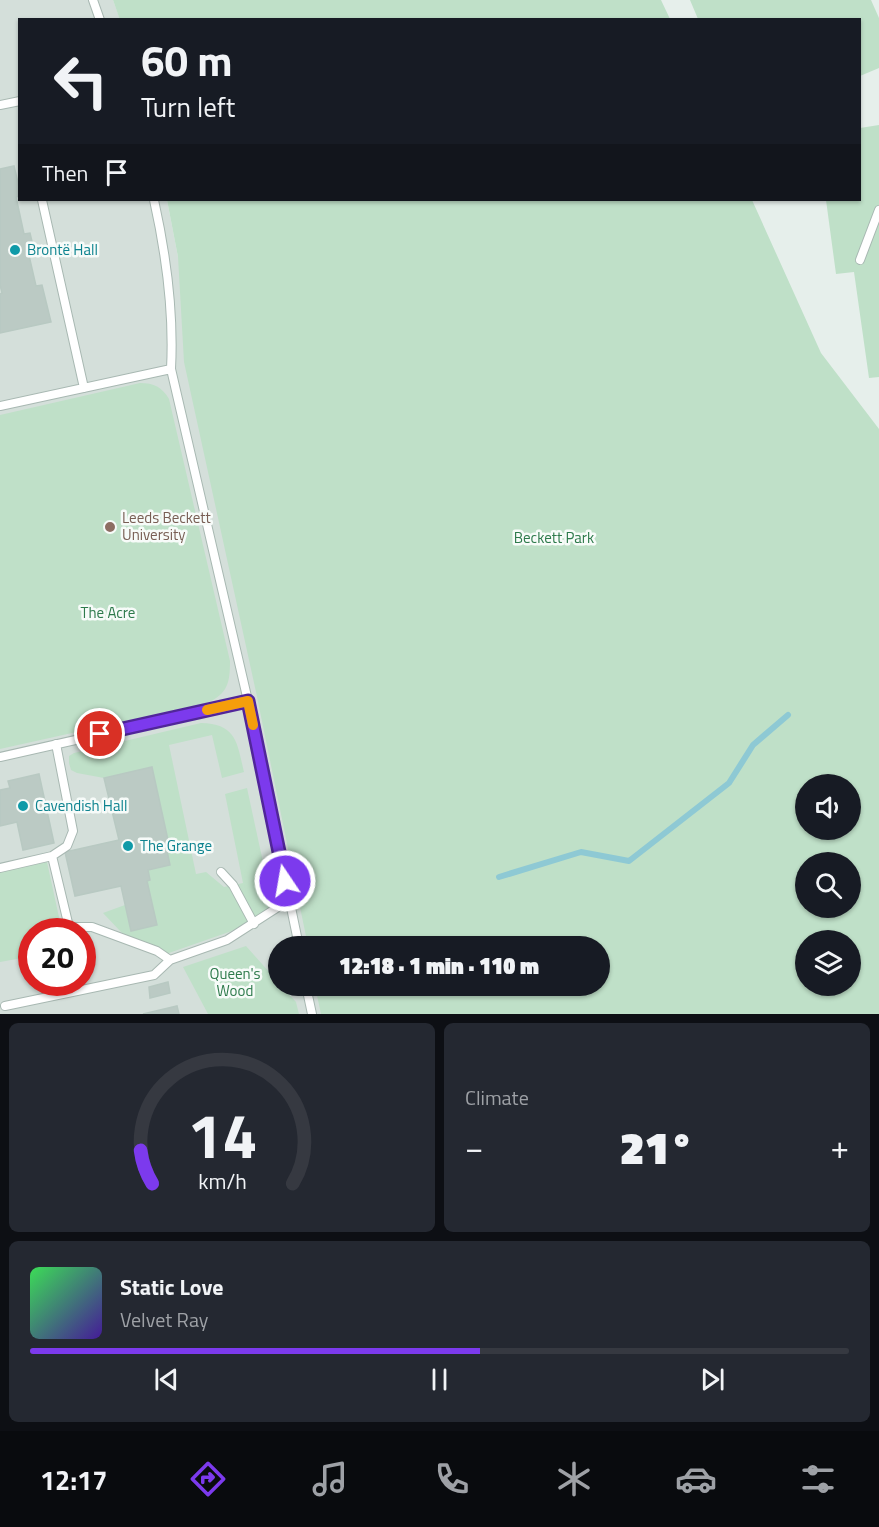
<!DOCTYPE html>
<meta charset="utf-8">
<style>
:root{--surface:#171b24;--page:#242831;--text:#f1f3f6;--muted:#9ea1a6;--line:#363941;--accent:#7c3aed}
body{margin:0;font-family:"Titillium Web",sans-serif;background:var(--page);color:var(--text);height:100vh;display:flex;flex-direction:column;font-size:22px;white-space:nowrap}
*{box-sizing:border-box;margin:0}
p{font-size:20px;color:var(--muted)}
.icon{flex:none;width:33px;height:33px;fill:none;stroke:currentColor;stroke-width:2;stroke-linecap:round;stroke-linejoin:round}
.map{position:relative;height:1014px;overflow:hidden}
.side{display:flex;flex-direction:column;gap:9px;padding:9px;background:#0d0f14;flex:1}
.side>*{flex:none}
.guide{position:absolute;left:18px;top:18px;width:843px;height:183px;border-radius:0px;box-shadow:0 2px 4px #0004;background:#171b24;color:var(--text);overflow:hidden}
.controls{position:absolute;left:795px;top:774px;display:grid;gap:12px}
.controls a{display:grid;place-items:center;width:66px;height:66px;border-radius:50%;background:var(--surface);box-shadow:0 2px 4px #0004;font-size:30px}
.speed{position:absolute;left:18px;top:918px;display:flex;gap:12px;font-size:30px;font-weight:700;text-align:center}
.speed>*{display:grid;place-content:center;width:78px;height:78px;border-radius:50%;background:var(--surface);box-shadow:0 2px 4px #0004;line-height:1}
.speed .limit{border:9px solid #d22;background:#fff;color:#111}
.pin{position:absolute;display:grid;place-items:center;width:51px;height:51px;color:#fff;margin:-26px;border:3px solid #fff;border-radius:50%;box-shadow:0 2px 6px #0007}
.me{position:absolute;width:66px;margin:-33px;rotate:348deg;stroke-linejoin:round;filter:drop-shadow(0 0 4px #0008)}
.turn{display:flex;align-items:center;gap:21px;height:126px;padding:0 24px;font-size:27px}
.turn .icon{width:78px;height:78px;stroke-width:2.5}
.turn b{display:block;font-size:42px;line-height:51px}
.then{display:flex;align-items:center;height:57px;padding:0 24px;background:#0003;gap:12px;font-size:22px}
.big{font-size:45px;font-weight:800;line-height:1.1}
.side .widget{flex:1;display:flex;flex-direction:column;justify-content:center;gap:9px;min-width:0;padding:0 21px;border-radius:9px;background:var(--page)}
.side .dial{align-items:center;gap:0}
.dial svg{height:156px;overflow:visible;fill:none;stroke:var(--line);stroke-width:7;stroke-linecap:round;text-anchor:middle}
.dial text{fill:var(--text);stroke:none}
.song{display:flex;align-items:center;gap:18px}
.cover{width:72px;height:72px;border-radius:9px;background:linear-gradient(135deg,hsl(130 70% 55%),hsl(260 70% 35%))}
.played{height:6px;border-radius:3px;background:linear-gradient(90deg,var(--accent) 55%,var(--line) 55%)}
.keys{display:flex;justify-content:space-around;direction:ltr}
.heat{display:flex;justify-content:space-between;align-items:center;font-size:33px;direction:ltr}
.side .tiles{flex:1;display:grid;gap:9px;grid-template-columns:1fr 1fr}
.widget:last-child{grid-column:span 2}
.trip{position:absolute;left:268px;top:936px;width:342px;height:60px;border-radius:30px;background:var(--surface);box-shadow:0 2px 4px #0004;font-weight:800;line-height:60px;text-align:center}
.dock{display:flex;height:96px;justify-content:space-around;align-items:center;background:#090b0e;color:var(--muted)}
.dock .icon{width:42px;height:42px}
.dock .selected{color:var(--accent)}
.dock b{font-size:27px;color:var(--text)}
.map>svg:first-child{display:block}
.built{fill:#d4dfda;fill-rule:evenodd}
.green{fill:#bfe0c8;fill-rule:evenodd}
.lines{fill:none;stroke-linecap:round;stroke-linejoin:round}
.stream{stroke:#8ec9d4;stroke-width:6}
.building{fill:#bbcac4;stroke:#b8c9c2;stroke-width:1.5}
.service-casing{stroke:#a8b8b2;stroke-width:10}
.service{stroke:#fff;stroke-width:8}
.route-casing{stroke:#51269a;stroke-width:15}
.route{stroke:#7c3aed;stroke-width:10}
.slow{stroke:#f59e0b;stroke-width:10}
.culture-dot{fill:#0f9aa8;stroke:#f7fbf9;stroke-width:2}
.education-dot{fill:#8d6e63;stroke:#f7fbf9;stroke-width:2}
.labels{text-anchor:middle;stroke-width:5;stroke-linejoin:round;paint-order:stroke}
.culture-label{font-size:15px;fill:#0d838f;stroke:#f7fbf9;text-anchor:start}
.education-label{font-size:15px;fill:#785e54;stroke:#f7fbf9;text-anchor:start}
.park-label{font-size:15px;fill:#2d7a4b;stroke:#f7fbf9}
</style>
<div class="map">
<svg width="879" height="1014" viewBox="0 0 879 1014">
<rect width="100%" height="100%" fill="#e6efeb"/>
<path class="built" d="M0,0h113l7,19 -100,1v180h147l11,57 270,689h-169v40h218l36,28h-533zM32,932h50v50h-50z"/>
<path class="green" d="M113,0h548l9,19 -550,1z
M690,0h181l8,18v50l-19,8v-56l-162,-1z
M879,125v252l-10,1 -15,-106 -18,2 -10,-74h34v-72z
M167,200h585l69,153 58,76v585h-558l-6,-28h285v-40h-292l-52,-254 -72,-330 -6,-105zM806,784h44v46h-44zM806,862h44v46h-44zM806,940h44v46h-44z
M140,383c14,0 22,4 29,16l61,262c0,21 -2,33 -23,42l-207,46v-334z
M201,723c36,1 36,20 43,49l-22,6 -10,-43 -43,10 27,129 10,-2 18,15 19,-4 -18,-89 22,-6 24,111 -3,10 -7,7 -32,16 -63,22 -34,-14 -11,-8 -18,-19 22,-8 6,26 26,-6 -10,-44 3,-1 -2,-10 22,-5 -5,-24 3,-1 -16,-73 -48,11 -27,-5 -6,-3 -2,-7v-7l5,-3z
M47,862l15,69 -30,1 -1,20 -10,2 1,4 -22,4v-90z
M246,946l33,37v3h2l15,16 3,12h-91l-25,-47z"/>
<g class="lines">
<path class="stream" d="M499,877l82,-25 48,9 100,-78 24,-38 35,-30"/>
</g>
<path class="building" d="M14,166l6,25v5l-4,1 8,37 6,-1 4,17 -6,1 8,35 6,-1 9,37 -51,11v-39l2,-1 -2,-8v-116z
M152,767l16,73 -3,1 5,24 -22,5 2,10 -3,1 10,44 -26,6 -10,-45 -46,10 -10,-44 54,-12 -15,-62z
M39,774l15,69 -31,7 -6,-28 -17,4v-36l10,-2 -2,-7z
M168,982l2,11 -20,5 -1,-11z
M177,1006l2,8h-36z"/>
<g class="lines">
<g class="service-casing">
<path id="service" d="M93,0l7,20
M0,105l20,-4
M42,200l42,188
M154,200c12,54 20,113 17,169l77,332 51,245
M860,260l19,-50
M0,406l171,-37
M0,757l248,-56
M52,856l17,71h23l65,24 13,9 57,-20 62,-40
M0,868l52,-12 15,-10 6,-15 -17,-87
M221,872l12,13 21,39
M306,986l6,28
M5,1006l149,-31 16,-15"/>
</g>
<use href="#service" class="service"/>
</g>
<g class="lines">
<g class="route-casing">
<path id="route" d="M100,734l148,-33 37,180"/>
</g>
<use href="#route" class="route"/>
<path class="slow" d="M207,710l41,-9 5,24"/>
</g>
<g class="culture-dot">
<circle cx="15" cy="250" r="6"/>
<circle cx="23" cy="806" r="6"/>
<circle cx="128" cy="846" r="6"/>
</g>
<circle class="education-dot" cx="110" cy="527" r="6"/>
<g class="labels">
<g class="culture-label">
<text x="27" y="255">Brontë Hall</text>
<text x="35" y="811">Cavendish Hall</text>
<text x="140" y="851">The Grange</text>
</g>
<g class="education-label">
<text x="122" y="523">Leeds Beckett<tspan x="122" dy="17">University</tspan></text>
</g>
<g class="park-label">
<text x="554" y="543">Beckett Park</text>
<text x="108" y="618">The Acre</text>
<text x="235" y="979">Queen's<tspan x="235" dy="17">Wood</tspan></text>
</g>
</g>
</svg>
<div class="controls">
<a><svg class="icon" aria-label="sound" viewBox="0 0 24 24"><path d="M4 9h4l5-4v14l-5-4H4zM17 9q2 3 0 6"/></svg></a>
<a><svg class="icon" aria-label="search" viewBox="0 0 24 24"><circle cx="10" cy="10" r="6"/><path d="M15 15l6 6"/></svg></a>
<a><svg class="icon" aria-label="layers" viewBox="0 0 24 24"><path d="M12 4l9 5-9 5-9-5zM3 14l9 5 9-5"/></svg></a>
</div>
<div class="speed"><div class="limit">20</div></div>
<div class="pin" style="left:100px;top:734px;background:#d93025"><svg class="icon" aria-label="arrive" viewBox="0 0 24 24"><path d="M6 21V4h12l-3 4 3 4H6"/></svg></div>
<svg class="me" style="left:285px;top:881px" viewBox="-20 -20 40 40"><circle r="17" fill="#7c3aed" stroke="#fff" stroke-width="3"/><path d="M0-11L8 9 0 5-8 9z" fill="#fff"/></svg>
<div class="trip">12:18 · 1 min · 110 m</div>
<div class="guide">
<div class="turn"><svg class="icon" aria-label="left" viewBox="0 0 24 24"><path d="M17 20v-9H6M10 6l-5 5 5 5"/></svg><div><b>60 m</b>Turn left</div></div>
<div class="then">Then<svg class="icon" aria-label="arrive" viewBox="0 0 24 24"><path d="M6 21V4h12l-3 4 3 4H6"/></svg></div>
</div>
</div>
<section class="side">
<div class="tiles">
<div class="widget dial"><svg viewBox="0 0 100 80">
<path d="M14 69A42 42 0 1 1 86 69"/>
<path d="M14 69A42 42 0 0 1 8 52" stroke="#7c3aed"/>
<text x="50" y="56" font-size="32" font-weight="700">14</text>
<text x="50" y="72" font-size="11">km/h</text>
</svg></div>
<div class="widget"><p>Climate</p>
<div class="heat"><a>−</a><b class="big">21°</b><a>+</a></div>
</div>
<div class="widget">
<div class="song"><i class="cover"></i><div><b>Static Love</b><p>Velvet Ray</p></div></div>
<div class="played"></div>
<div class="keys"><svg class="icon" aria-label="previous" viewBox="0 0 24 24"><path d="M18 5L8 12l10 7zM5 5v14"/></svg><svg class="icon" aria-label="pause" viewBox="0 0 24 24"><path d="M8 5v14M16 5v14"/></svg><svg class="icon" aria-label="next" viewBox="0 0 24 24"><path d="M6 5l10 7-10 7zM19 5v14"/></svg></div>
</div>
</div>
</section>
<nav class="dock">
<b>12:17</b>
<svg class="icon selected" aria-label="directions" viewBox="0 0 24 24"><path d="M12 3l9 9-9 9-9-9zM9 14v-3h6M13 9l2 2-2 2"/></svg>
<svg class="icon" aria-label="music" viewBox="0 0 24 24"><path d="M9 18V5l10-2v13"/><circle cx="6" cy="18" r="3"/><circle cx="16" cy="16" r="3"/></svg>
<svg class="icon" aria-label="phone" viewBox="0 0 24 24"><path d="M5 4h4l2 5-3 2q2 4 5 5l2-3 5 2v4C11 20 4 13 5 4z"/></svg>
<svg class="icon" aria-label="climate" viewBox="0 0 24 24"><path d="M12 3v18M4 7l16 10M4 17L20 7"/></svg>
<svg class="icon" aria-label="car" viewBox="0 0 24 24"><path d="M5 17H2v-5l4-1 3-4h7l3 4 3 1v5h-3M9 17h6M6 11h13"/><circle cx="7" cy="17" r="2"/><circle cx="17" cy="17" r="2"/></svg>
<svg class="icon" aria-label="filters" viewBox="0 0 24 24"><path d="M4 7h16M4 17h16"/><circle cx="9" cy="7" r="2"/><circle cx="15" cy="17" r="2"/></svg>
</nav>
